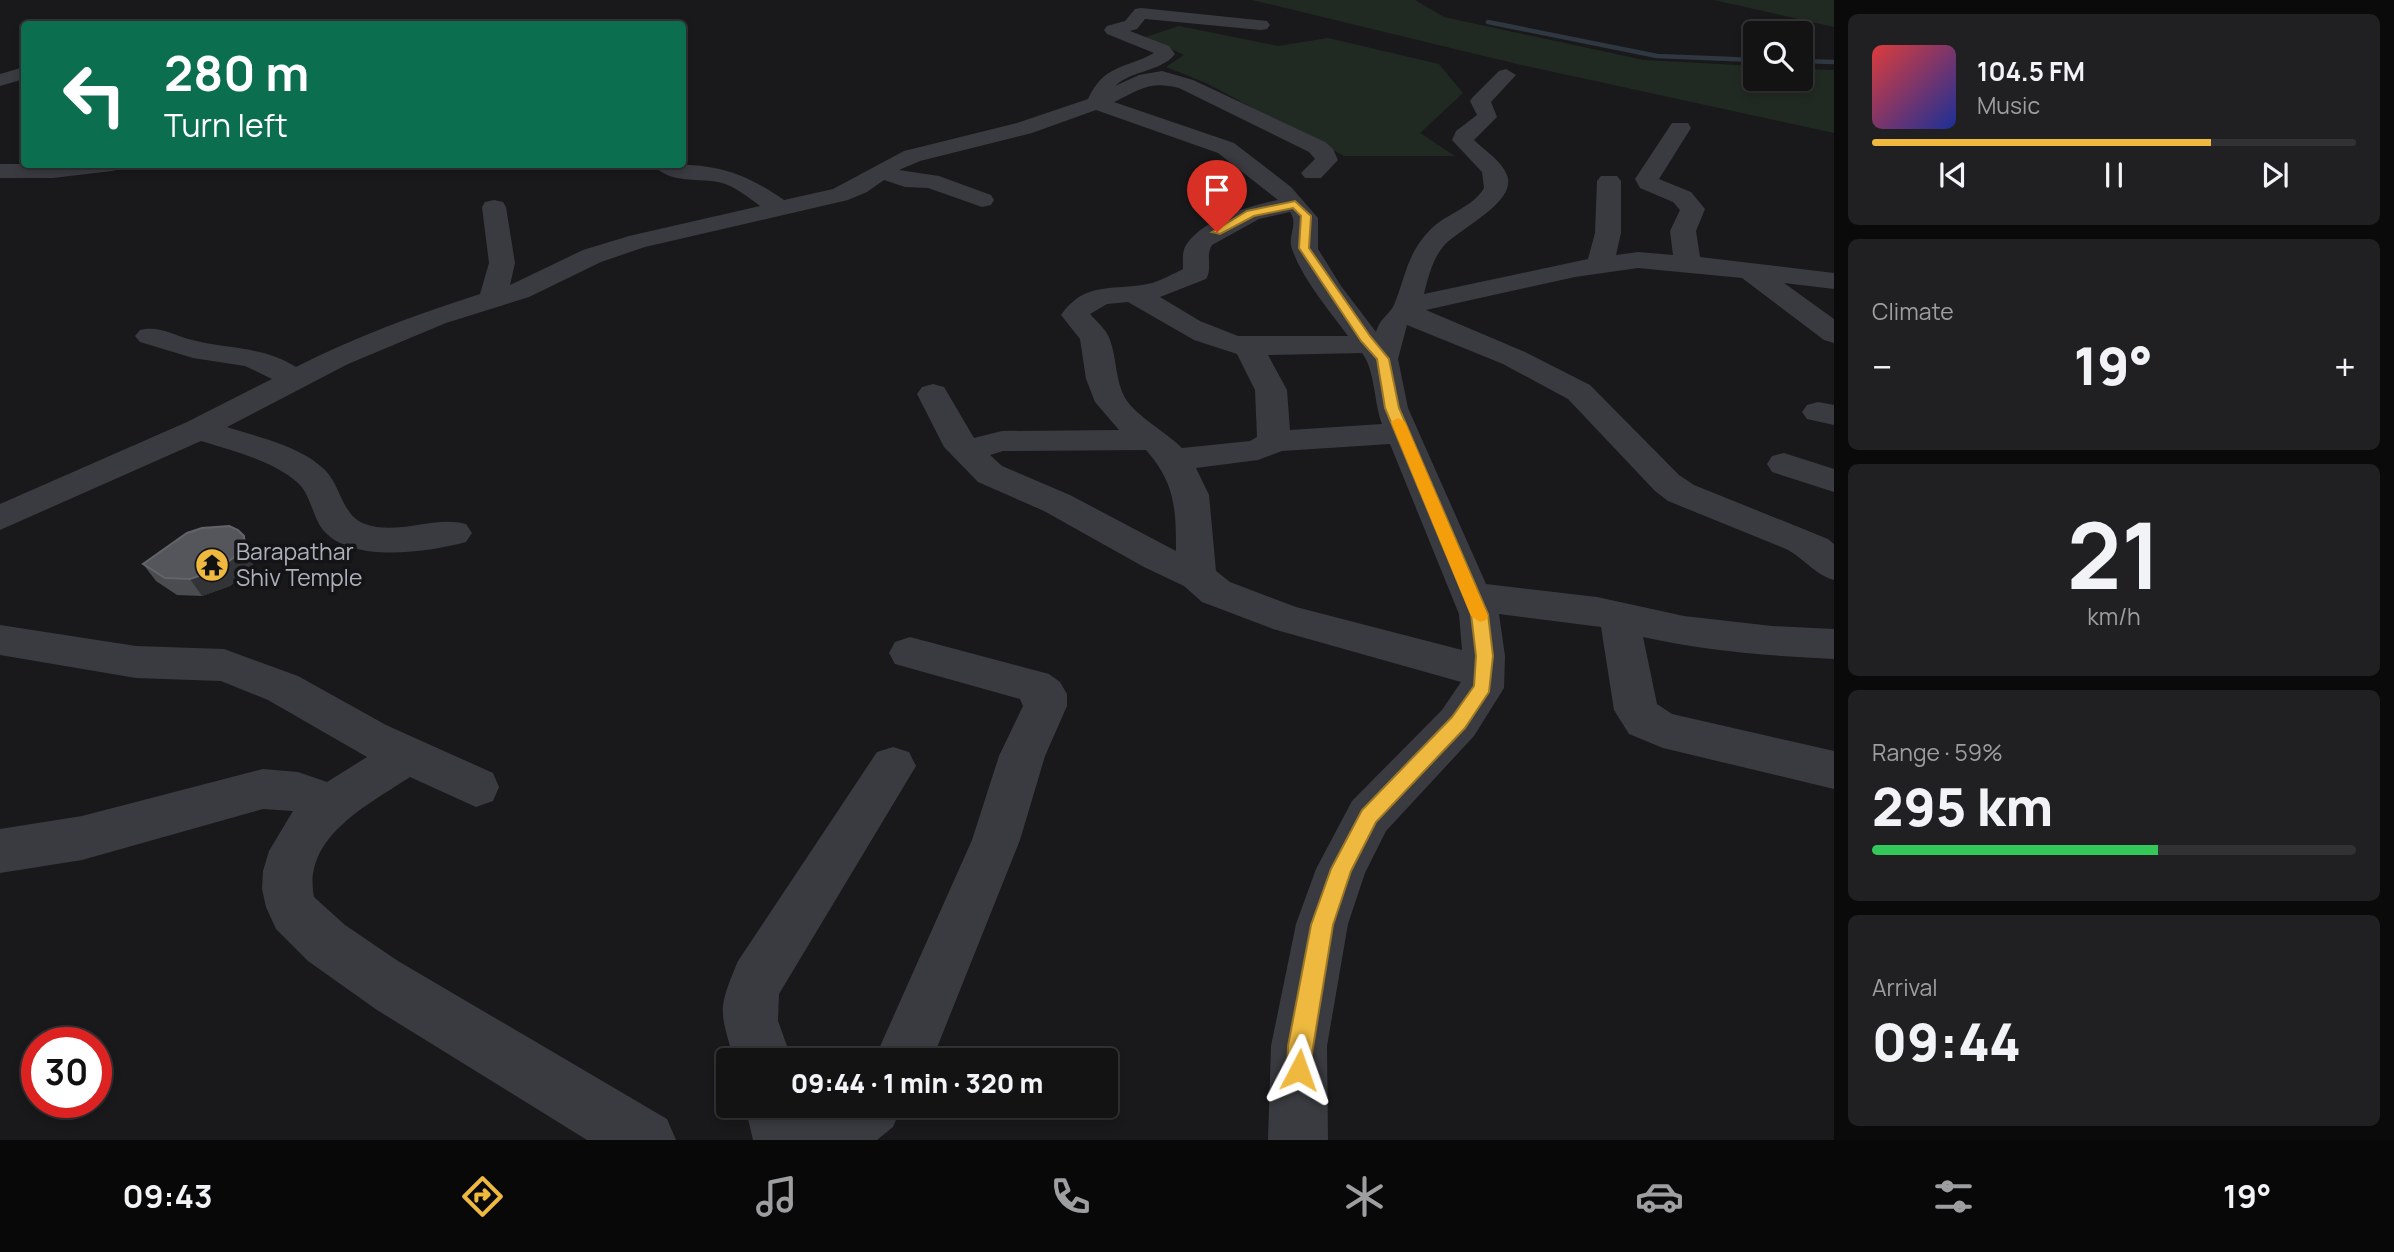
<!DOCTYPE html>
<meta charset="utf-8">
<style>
:root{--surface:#131314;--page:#202022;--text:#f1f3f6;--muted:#9d9ea0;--line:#323234;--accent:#eeb93e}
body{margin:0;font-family:Manrope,sans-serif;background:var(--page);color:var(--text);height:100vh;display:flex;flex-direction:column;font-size:26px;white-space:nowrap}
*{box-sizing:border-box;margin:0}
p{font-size:23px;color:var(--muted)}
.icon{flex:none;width:38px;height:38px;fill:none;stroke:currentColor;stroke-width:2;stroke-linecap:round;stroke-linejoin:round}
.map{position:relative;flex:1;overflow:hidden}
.panel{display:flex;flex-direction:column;gap:14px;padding:14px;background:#0a0a0b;width:560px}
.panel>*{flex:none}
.banner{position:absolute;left:21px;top:21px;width:665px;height:147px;border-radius:7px;box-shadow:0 4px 10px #0003,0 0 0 2px var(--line);background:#0b6e4f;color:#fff;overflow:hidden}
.tools{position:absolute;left:1743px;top:21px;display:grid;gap:14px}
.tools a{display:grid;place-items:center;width:70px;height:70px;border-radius:7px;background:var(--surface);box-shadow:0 4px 10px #0003,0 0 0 2px var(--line);font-size:35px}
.speed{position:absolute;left:21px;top:1027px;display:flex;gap:14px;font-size:35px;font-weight:700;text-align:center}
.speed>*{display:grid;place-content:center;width:91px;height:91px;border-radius:50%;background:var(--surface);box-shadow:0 4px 10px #0003,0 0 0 2px var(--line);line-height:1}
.speed .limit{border:10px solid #d22;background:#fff;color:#111}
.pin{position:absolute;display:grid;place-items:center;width:60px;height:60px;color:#fff;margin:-72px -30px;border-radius:50% 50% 50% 0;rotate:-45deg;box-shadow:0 0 7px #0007}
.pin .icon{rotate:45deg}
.me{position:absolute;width:77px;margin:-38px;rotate:4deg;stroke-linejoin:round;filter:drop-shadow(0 0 5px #0008)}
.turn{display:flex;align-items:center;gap:24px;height:147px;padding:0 28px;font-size:32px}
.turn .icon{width:91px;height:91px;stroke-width:2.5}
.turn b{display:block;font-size:49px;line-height:60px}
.big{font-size:52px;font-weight:800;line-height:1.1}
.panel .widget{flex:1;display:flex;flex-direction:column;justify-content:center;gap:10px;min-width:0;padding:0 24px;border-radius:10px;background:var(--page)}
.panel .dial{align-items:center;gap:0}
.dial b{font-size:91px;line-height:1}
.song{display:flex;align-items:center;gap:21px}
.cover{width:84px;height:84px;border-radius:10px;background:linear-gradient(135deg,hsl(0 70% 55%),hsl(230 70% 35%))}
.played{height:7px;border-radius:4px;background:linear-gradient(90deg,var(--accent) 70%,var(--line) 70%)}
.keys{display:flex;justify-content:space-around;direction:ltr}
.heat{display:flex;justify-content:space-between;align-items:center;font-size:38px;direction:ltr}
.charge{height:10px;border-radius:5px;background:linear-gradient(90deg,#34c759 59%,var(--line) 0)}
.trip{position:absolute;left:716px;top:1048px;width:402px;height:70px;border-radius:7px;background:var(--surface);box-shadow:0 4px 10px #0003,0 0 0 2px var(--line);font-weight:800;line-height:70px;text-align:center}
.tab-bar{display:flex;height:112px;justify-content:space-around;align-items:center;background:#080808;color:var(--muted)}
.tab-bar .icon{width:49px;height:49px}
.tab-bar .selected{color:var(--accent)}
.tab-bar b{font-size:32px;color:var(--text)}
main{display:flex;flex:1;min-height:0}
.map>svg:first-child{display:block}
.green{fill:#212a22}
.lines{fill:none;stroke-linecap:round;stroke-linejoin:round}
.stream{stroke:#2f3840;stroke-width:4.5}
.minor{fill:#3a3b40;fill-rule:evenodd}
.wall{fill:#4a4c50}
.shaded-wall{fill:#323336}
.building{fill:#55565c;stroke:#62646a;stroke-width:2}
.route{fill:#eeb93e;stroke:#9b7828;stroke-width:2}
.slow{fill:#f59e0b}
.labels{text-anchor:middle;stroke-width:7;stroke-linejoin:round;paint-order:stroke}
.poi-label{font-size:23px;fill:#acb0bb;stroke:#141416;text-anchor:start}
</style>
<main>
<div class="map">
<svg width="1834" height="1140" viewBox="0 0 1834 1140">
<rect width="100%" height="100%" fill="#19191b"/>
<path class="green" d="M1252,0h163l29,17 200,43 111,6v13h46v-10l33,1v63l-317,-69z
M1714,0h120v27z
M1179,26l99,20 50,-8 111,26 24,29 -43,40 35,23h-111l-138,-73 -40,-16 18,-12 -38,-18z"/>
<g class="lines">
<path class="stream" d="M1488,22l169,34 98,4
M1801,61l33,1"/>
<path class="minor" d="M1141,8l126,13 3,4 -3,4 -6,1 -116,-11 -8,10 -7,2 39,15 6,8c-14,18 -43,16 -60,32l24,-11 23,-4 7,2 24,7 132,62 8,7 5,11 -17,18h-16l-4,-5 14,-14 -6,-7 -130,-64c-29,-8 -40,2 -65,14l120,41 57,44 27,31v31l23,37 35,46c5,-15 13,-17 18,-27 12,-29 13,-53 38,-77 16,-15 41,-21 52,-40l-2,-16 -30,-32 4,-9 21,-16 -7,-14 3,-4 26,-26 7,-2 10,6 -25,27 6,15 -23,23c11,11 27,20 33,35 11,28 -50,54 -65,73 -10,13 -14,30 -18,46l164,-35 7,-26 2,-52 4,-5h16l4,5v52l-5,22 22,-3 35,3 -3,-24 10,-21 -7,-8 -33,-14 -5,-9 37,-56h16l3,5 -32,51 32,13 14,17 -9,22 4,26 134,16v16l-50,-6 50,36v24l-10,-3 -82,-62 -104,-10 -63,9 -149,33 99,42 65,33 89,90 15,10 134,54 6,5v36c-19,-5 -30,-22 -48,-31l-118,-48 -13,-10 -87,-92 -65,-35 -96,-39 -9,34 10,49 78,176 111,13 87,19 88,10 62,3v30c-64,-3 -128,-8 -191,-22l14,67 15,10 162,37v38l-171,-41 -34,-14 -15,-24 -13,-83 -102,-13 6,42 -1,32 -30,48 -88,95 -21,42 -17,51 -21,122 1,94h-60l3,-94 25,-122 20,-55 36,-68 90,-91 19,-28 -188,-53 -71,-27 -18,-16 -40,-19 -100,-56 -66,-29 -34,-35 -27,-53 5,-7 11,-3 11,3 30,51 28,-7 117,-1 -24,-28 -9,-23 -6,-40 -19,-24c25,-36 54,-23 91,-32 10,-3 21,-9 31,-14 0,-7 -1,-16 2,-22 15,-27 64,-41 93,-47l-60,-47 -122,-43 -64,23 -112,28 -21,9 40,6 52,19 3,5 -3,5 -9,2 -54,-19 -23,-1 -21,-7 -17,12 -19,8 -203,47 -44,15 -72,35 -83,26 -98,41 -121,63c31,10 74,19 98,43 16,16 17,46 40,54 33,12 69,-9 101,0l6,9 -6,9c-38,10 -114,22 -143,-12 -11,-14 -12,-35 -25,-47 -26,-23 -65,-32 -97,-42l-201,89v-26l187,-82 85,-43 -27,-13 -52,-8 -53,-16 -5,-6 5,-6c18,-5 34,5 52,10 35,9 71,6 104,27 59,-30 121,-53 184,-73l9,-31 -7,-56 3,-5 9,-2 9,2 3,5 9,56 -5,22 73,-35 46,-14 131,-30c-12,-9 -24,-19 -38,-23 -21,-6 -54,2 -69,-19 57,0 83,3 131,36l49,-11 71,-38 113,-28 71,-24c16,-35 37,-30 66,-46l-47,-19 -3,-4 3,-4 18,-5 10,-12zM1290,212c9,13 -3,23 2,37 11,31 37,61 56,87h-110l-38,-15 -40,-24 46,-18c7,-11 -1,-23 6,-34l47,-26zM1128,302l66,38 43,14 18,36 2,47 -7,4 -68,7c-17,-17 -45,-31 -57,-50 -10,-18 -8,-39 -15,-58 -3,-10 -13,-18 -20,-26l17,-10zM1362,353c13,16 12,51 20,71l-92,6 -3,-40 -19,-35zM1390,444l69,170 3,36 -166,-43 -66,-25 -14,-11 -7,-76 -13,-27 62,-8 24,-9zM1146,450c29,33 30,58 30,101l-106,-56 -68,-29 -12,-11 13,-4z
M24,67v12l-24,7v-12z
M0,164h123l-3,5 -8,2 -59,7h-53z
M1818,402l16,3v20l-27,-6 -5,-7 5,-7z
M1784,453l50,16v23l-62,-20 -5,-8 5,-8z
M0,625l136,21 88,3 74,27 88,49 107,48 6,14 -6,14 -17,6 -66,-30c-42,28 -108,60 -96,120l31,28 53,36 269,158 9,21h-89l-210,-130 -69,-49 -32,-32 -10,-22 -4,-18 1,-18 6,-20 24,-40 -30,-2 -181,51 -82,13v-44l82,-13 181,-47 35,3 29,10 40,-25 -99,-57 -47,-19 -85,-3 -136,-23z
M910,637l139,37 11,8 7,12v12l-22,50 -25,84 -88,220h-58l98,-220 27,-84 24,-50 -3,-7 -125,-35 -6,-11 6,-11z
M893,747l16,5 7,14 -137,228 -1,27 14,39h-58c-14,-50 -17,-49 4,-99l139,-209z
M745,1106h60l3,14 17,-14h77l-9,21 -16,13h-124z"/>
</g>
<path class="wall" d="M244,536l10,17v8l-4,9 -20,16 -28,10 -25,-1 -21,-14 -13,-17z"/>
<path class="shaded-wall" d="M244,536l10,17v8l-4,9 -20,16 -28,10 -12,-17z"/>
<path class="building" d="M229,526l9,4 6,6v8l-5,9 -20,16 -29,10 -25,-1 -22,-14 44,-31 15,-5z"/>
<path class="route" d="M1295,201l16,15 -2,32 61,88 19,23 10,49 89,206 5,42 -4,36 -24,36 -89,94 -25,49 -18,54 -25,153 -9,4 -8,-4 -4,-8 1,-24 23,-121 20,-56 31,-59 90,-93 22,-31 2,-30 -5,-42 -86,-206 -8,-49 -16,-18 -62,-93 2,-32 -8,-8 -39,8 -34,18 -8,-2 35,-21z"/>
<path class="slow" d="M1398,418l7,4 83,194 -2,4 -6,2 -9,-6 -80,-194z"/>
<defs>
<g id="temple-disc" transform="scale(1.75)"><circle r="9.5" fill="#eeb93e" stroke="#141416"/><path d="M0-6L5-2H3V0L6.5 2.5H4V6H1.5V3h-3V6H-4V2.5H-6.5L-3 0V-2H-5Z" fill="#111"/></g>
</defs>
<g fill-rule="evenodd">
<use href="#temple-disc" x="212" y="565"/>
</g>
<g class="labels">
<g class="poi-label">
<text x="236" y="560">Barapathar<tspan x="236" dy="26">Shiv Temple</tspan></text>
</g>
</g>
</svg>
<div class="tools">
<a><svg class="icon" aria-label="search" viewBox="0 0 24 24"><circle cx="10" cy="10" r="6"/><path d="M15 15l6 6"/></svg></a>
</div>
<div class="speed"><div class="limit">30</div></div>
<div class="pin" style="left:1217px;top:232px;background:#d93025"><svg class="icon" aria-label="arrive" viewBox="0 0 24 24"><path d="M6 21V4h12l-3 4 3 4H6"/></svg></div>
<svg class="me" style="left:1299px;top:1070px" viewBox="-20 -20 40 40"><path d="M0-17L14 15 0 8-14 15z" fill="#eeb93e" stroke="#fff" stroke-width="4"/></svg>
<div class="trip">09:44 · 1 min · 320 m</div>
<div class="banner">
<div class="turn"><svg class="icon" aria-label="left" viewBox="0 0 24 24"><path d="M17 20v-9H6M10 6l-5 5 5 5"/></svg><div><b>280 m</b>Turn left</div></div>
</div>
</div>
<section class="panel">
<div class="widget">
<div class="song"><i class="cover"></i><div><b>104.5 FM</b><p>Music</p></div></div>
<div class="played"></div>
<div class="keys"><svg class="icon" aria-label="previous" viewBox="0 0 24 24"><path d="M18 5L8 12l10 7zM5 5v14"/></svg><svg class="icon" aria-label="pause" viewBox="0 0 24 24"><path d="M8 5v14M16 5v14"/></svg><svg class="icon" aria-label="next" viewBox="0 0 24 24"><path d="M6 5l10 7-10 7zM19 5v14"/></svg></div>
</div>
<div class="widget"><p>Climate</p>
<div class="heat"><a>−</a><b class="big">19°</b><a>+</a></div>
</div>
<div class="widget dial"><b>21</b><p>km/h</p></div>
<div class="widget"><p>Range · 59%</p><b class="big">295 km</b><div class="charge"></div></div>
<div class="widget"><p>Arrival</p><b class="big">09:44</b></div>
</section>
</main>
<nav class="tab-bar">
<b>09:43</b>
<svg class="icon selected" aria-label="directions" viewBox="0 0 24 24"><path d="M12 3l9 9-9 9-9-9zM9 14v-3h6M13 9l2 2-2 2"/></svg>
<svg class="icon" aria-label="music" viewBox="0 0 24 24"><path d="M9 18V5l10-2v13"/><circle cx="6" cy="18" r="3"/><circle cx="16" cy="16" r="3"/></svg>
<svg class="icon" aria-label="phone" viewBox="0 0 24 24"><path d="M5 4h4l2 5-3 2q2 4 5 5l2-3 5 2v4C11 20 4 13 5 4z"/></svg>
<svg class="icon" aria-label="climate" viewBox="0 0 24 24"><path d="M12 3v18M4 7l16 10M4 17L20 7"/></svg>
<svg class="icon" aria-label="car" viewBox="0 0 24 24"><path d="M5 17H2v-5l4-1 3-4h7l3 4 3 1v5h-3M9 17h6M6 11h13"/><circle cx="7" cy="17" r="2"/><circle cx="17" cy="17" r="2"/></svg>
<svg class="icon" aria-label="filters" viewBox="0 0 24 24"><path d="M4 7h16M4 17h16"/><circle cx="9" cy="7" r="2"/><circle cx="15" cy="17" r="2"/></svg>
<b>19°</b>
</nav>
